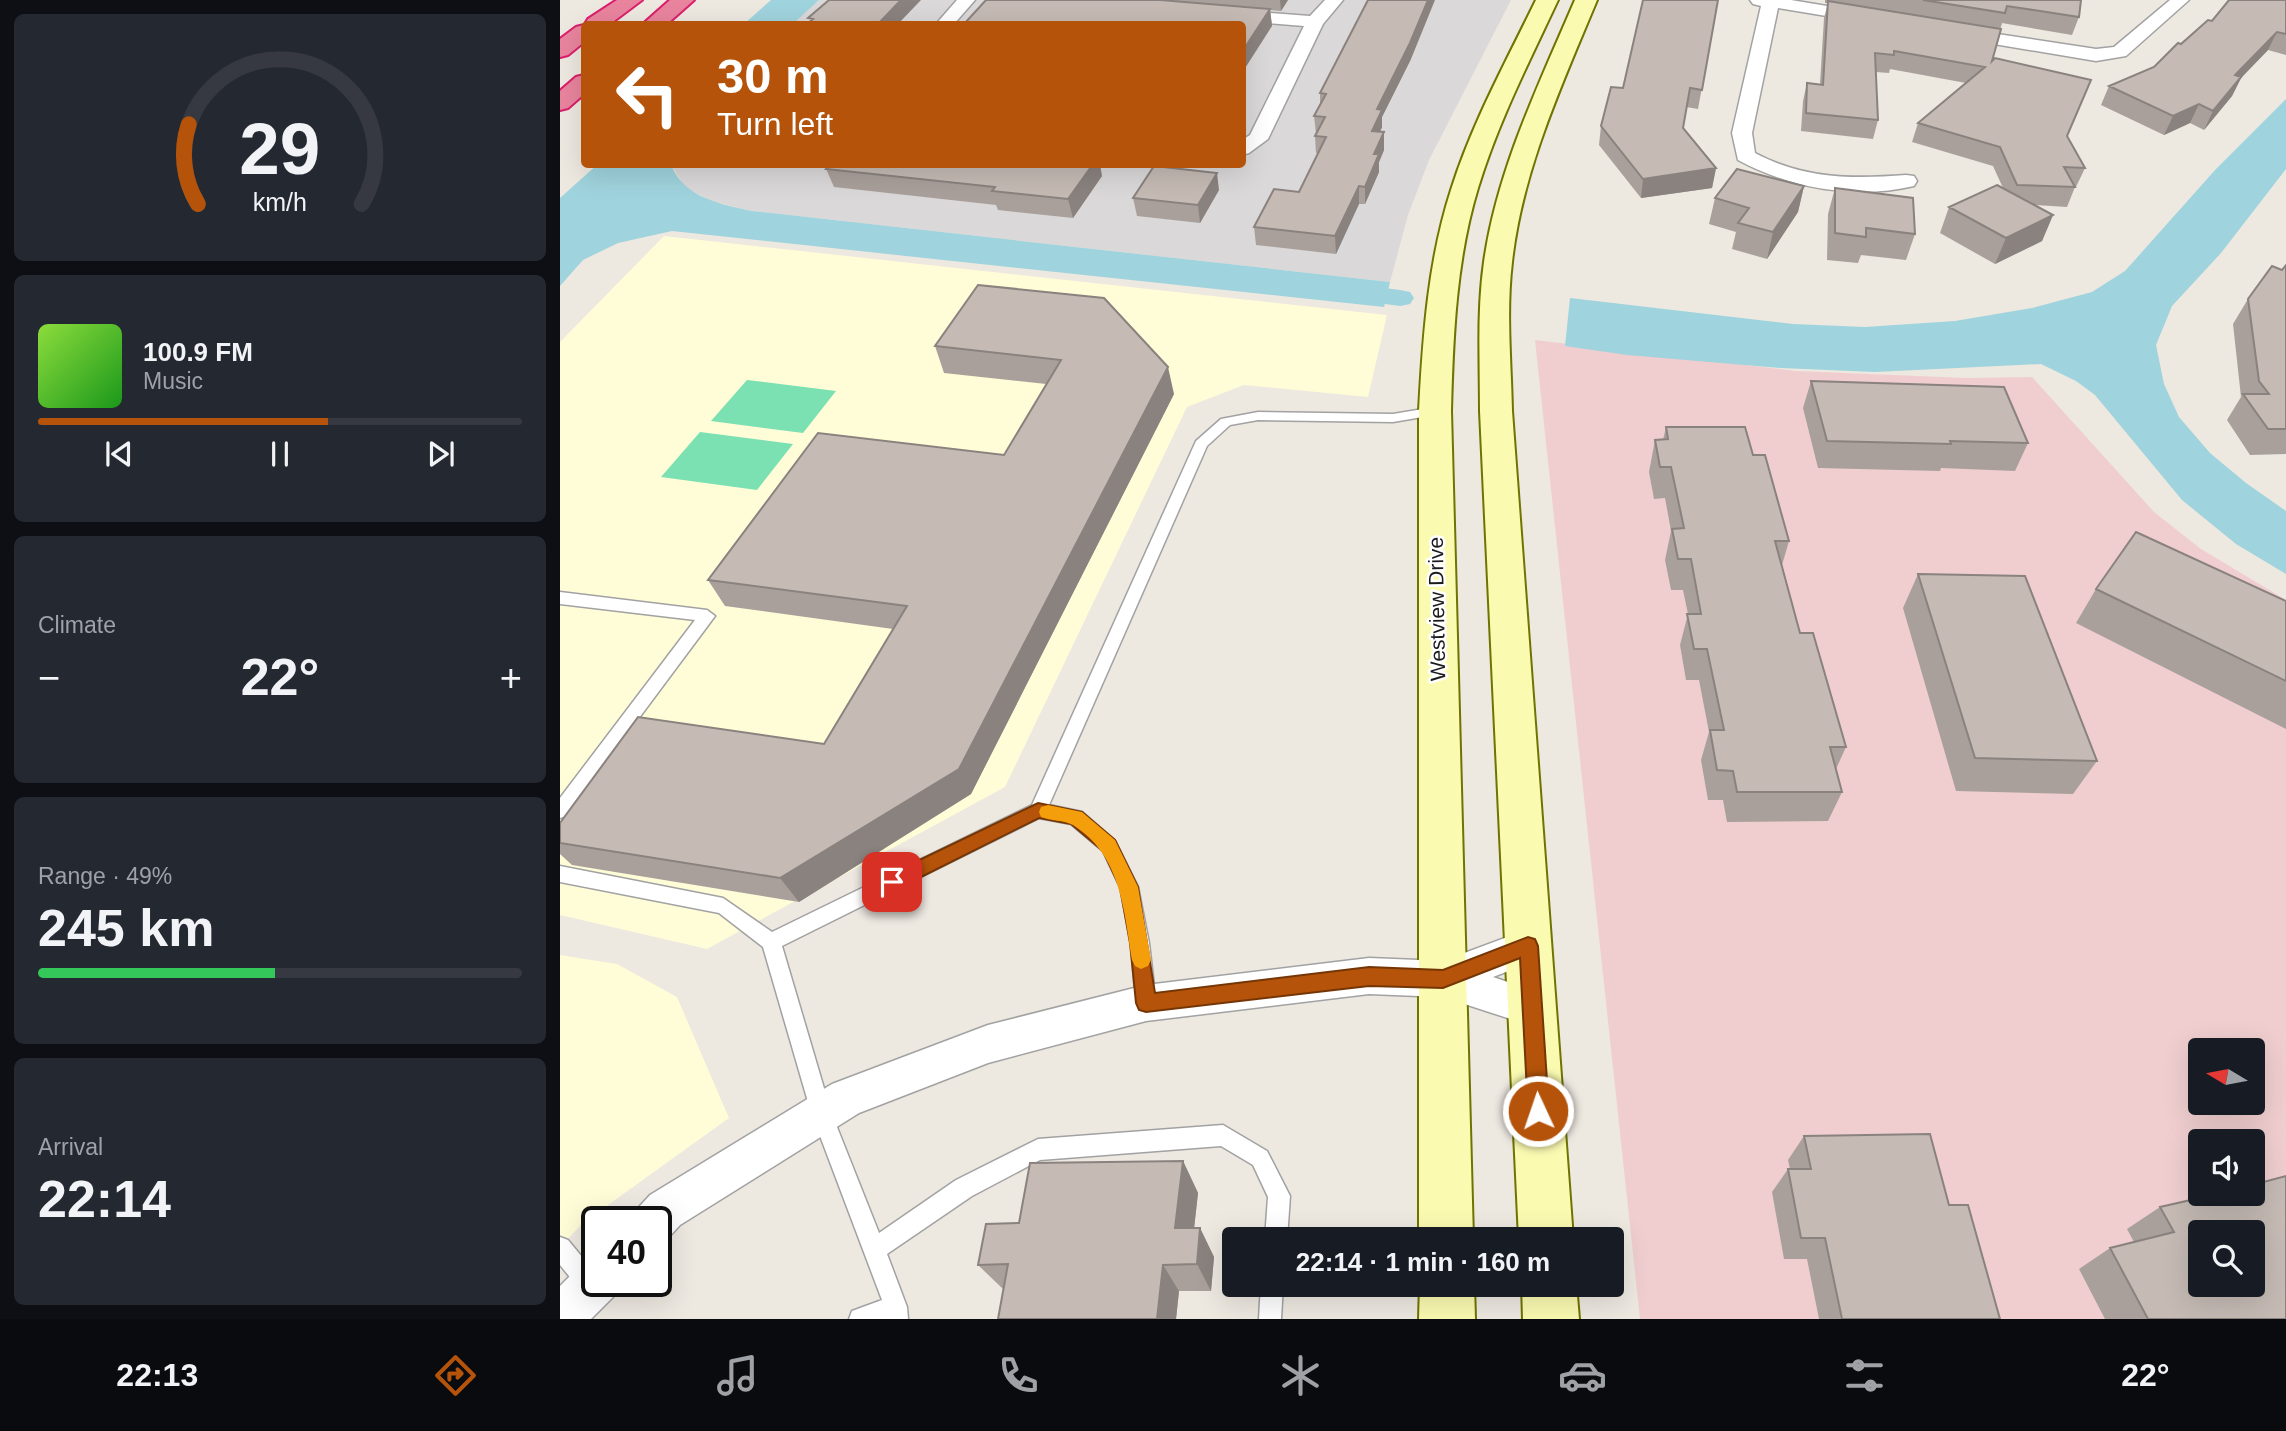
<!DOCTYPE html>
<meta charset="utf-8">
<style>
:root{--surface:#171b24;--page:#242831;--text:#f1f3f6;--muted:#9ea1a6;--line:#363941;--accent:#b45309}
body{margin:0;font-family:Helvetica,sans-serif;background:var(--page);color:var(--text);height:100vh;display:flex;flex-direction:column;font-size:26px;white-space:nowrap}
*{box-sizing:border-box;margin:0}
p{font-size:23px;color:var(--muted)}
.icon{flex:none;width:38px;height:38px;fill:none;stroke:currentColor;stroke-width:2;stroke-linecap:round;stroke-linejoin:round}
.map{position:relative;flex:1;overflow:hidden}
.side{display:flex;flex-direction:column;gap:14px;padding:14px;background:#0d0f14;width:560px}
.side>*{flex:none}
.top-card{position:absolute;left:21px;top:21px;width:665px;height:147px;border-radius:7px;box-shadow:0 7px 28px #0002;background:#b45309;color:#fff;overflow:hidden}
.needle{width:46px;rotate:280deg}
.fabs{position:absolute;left:1628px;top:1038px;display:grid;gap:14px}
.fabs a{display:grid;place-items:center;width:77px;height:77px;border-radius:7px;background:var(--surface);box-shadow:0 7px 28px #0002;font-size:35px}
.speed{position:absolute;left:21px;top:1206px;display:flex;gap:14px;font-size:35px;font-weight:700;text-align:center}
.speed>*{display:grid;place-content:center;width:91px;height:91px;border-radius:50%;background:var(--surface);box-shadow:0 7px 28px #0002;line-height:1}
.speed .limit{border:4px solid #111;border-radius:10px;background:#fff;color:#111}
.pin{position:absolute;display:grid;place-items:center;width:60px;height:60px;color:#fff;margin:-30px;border-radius:14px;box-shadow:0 4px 10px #0006}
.me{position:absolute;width:77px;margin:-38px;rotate:357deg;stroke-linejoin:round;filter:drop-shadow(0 0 5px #0008)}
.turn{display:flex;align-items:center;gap:24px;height:147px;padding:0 21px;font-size:32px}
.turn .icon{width:91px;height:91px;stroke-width:2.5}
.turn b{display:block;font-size:49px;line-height:60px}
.big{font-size:52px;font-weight:700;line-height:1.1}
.side .tile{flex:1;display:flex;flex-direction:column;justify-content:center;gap:10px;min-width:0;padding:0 24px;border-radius:10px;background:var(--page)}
.side .dial{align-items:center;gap:0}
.dial svg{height:182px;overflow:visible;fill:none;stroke:var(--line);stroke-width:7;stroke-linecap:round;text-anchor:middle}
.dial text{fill:var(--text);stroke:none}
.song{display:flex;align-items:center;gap:21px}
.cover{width:84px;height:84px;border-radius:10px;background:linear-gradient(135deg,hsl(90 70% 55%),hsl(120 70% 35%))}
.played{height:7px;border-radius:4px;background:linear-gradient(90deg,var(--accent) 60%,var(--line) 60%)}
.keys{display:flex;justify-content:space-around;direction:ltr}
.heat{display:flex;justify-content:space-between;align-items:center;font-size:38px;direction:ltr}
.charge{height:10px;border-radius:5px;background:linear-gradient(90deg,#34c759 49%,var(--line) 0)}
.trip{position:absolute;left:662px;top:1227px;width:402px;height:70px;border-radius:7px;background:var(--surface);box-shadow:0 7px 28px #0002;font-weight:700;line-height:70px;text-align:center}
.tabs{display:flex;height:112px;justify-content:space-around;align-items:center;background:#090b0e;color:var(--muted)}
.tabs .icon{width:49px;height:49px}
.tabs .selected{color:var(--accent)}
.tabs b{font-size:32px;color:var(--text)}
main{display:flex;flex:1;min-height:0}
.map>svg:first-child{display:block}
.residential{fill:#dad8d8}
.commercial{fill:#f0cecf;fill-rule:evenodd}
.education{fill:#fffcd8}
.pitch{fill:#7be0b2}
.water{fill:#9fd3dd}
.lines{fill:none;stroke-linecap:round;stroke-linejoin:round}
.canal{fill:#9fd3dd;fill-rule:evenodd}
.lane-casing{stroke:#a2a2a2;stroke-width:3}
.street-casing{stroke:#a2a2a2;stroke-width:3}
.secondary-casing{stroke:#6f7401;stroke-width:4}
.highway-casing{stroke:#db1e6c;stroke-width:4}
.lane{fill:#fff;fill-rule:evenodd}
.street{fill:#fff;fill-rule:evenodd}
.secondary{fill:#fbfab1;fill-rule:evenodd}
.highway{fill:#e9849e;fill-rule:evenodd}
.wall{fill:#a9a09b}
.shaded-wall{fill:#8a827e}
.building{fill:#c5bab4;stroke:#8a827e;stroke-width:2;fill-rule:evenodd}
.route{fill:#b45309;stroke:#753606;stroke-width:2}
.slow{fill:#f59e0b}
.labels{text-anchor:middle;stroke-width:5;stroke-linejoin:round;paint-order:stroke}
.street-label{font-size:21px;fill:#1b1b1b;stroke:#fff}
</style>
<main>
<section class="side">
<div class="tile dial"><svg viewBox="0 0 100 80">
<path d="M14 69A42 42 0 1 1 86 69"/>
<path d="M14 69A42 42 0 0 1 10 34" stroke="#b45309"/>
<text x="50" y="56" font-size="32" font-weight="700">29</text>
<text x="50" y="72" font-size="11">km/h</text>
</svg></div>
<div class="tile">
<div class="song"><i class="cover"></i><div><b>100.9 FM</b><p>Music</p></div></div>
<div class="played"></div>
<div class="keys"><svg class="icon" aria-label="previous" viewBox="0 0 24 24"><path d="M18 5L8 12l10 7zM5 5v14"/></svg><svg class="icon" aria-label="pause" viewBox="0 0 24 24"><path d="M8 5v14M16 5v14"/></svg><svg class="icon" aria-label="next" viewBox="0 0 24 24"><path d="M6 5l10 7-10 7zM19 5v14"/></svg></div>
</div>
<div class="tile"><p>Climate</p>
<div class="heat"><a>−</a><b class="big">22°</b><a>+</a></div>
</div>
<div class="tile"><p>Range · 49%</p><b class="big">245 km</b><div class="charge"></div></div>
<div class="tile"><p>Arrival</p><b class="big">22:14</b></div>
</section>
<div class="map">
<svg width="1726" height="1319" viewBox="0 0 1726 1319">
<rect width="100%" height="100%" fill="#ede8e0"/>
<path class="residential" d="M259,0h692l-82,160 -21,55 -18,67 -638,-71 -41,-10 -26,-14 -14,-22 571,-1v-140h-449z"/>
<path class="commercial" d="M975,340l261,31 170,7 66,-1 122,135 47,37 85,51v719h-646zM1640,1050h52v52h-52zM1640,1141h52v53h-52zM1640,1232h52v52h-52z"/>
<path class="education" d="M104,236l723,79 -19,82 -124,-12 -57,22 -182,380 -298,162 -147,-34v-573z
M0,955l57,9 60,33 52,121 -146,105 -23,24z"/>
<path class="pitch" d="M187,380l89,11 -33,42 -92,-12z
M140,432l93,12 -36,46 -96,-13z"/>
<path class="water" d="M211,0h48l-26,24h-49z
M1726,99v70l-65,84 -49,53 -16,39 8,39 15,33 31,36 36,30 40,28v63l-50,-30 -54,-44 -87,-105 -19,-14 -35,-17 -166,8 -94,-4 -154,-13 -62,-9 5,-48 223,26 72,3 90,-6 77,-13 60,-16 33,-21 91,-102z
M38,164l73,1c14,33 49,39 81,46l638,71 -6,25 -712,-76 -54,12 -35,17 -23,26v-88z"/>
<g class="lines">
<path class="canal" d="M777,282l63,8 10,2 4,6 -4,6 -10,2 -73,-10 -4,-6 4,-6z"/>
<g class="lane-casing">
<path id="lane" d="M875,407l5,1v6l-47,8 -135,-2 -28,5 -23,21 -158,359 33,7 33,29 23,46 11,56 7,60 -3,6 -7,3 -7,-3 -3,-6 -5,-60 -11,-56 -17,-36 -32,-27 -32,-6 -257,128 49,166 48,121 77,-53 82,-41 185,-14 44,26 23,45 -3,43h-22l3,-42 -15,-32 -32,-19 -181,14 -68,36 -85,58 20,53 1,12h-59l3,-8 30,-11 -71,-188 -48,-165 -44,-34 -159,-31v-16l163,32 49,34 260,-127 164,-364 25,-22 37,-7 135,2z
M0,592l147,18 8,6 -149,200 -6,2v-20l135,-178 -135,-16z
M0,1237l8,3 29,35v6l4,3 -3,8 -8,3 -8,-3 -22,-27z
M701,1284h22l-2,35h-22z"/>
</g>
<g class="street-casing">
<path id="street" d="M397,0h18l-21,24h-18z
M765,0h18l-20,24 -55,115 -19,14 -7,2v-15l8,-5 54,-109 -74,-6 -9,-5 9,-5 80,6z
M1190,0h41l78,13 9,5 -9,5 -91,-15 -26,125 3,20c49,26 97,26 151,22l8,1 3,5 -3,5c-59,14 -124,2 -176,-26l-6,-27 29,-127 -8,-2z
M1610,0h19l-63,56 -30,5 -138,-23 -9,-5 9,-5 138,21 18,-2z
M969,929l13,5 6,12 -6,12 -49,19 53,18 5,13 -5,13 -14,5 -89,-29 -74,-3 -223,27 -158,42 -129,50 -179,112 -11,12 -13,6v-21h-24l7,-15 11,-12 182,-111 156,-59 158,-40 223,-27 74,3z
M37,1259v22h22l-6,16 -22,22h-31v-33l21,-21z"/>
</g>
<g class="secondary-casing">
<path id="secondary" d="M976,0h22c-29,62 -60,122 -80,188 -22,72 -25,148 -27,223l22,828h-54v-828c4,-75 9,-150 32,-221 21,-67 55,-128 85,-190z
M1015,0h22c-35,84 -75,171 -85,262 -6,50 -1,99 0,149l61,828h-54l-39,-828c0,-50 -3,-100 4,-149 13,-92 55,-178 91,-262z
M860,1284h54l1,35h-56z
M962,1284h54l3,35h-56z"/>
</g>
<g class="highway-casing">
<path id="highway" d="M57,0h25l-32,24h-25l3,-5z
M110,0h24l-27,24h-24z
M24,25v17l-16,13 -8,2v-18l16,-12z
M24,75v19l-16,14 -8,2v-19l16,-14z"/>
</g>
<use href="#lane" class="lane"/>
<use href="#street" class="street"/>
<use href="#secondary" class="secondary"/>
<use href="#highway" class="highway"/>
</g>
<path class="wall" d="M426,0h302l-7,11 -11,-1 2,16 -30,-2z
M1158,0l-20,109 -12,-2 -3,21 33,40 -4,20 -71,10 -42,-53 2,-19 22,-38z
M1265,0h256l-2,17 -7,18 -70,-12 -10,38 75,75 18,32 -9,19h-1l-8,20 -32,-2 18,10 -11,26 -47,23 -55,-31 9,-26 54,-19 -10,-22 -81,-24 6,-19 48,-40 -76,-14 -1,4 -13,-1 2,48 -5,19 -72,-8 2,-30 4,-18 13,1 4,-66 4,-15h-3z
M1726,0v55l-18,-5 -27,28 -9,18 -28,34 -14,-7 -26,12 -63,-30 8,-19 45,-19 27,-23 31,-23z
M851,59l-29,58v10l-2,5h4v18l-5,12v10l-14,32h-6l-23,50 -80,-9 -2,-18 45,-35 19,-39h-2l-1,-17 1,-2 -2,-18 6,-12v-11z
M266,169l276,7 -29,42 -75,-8 -2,-5 -162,-18z
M1244,186l-6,26 -31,47 -35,-10 4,-17 -27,-8 6,-26z
M1275,188l80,46 -9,26 -45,-5 -3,8 -31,-3 1,-46z
M659,190l-19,33 -63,-7 -4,-18z
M1726,265v189l-36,1 -23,-35 14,-23 -8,-73 15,-25 34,-29z
M418,285l196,109 -203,400 -172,108 -227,-37 -12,-11v-31l264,-79 69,-115 -168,-23 -17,-26 296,-125 42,-71 -102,-11 -9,-27z
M1251,381l217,62 -13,28 -74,-3 -1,3 -122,-3 -15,-60z
M1106,427l87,28 36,86 -7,24 18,68 46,114 -10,22 6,23 -14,29 -101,1 -4,-22h-15l-7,-40 8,-28 -10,-52h-13l-6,-35 8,-31 -5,-24h-12l-6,-30 6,-29 -6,-33 -11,1 -5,-27 6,-32h8z
M1358,574l179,187 -24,33 -117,-3 -53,-183z
M1536,589l190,12v128l-210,-106z
M1244,1136l145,69 51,114h-181l-12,-60h-23l-12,-67 16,-23h2l-2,-9z
M623,1161l15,32 -4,35h6l14,29 -3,34h-32l-3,28h-178l5,-30 -25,-24 41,-42z
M1600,1207l126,112h-181l-26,-50 31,-21 24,-6 -7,-13z"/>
<path class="shaded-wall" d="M341,0h20l-23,24h-20z
M720,0h8l-7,11z
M868,0h7l-24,59 -29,58v10l-10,22v-18l5,-22z
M710,9l2,17 -30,47v-21z
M1717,32l-9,18 -27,28 -9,18 -28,34 9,-19 22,-36z
M1639,104l-9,19 -26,12 9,-19z
M824,132v18l-5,12v10l-14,32v-17l9,-33z
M533,164h7l2,12 -29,42 -5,-19z
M1156,168l-4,20 -71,10 2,-19z
M657,173l2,17 -19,33 -2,-18z
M799,186v18l-23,50 -1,-18z
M1244,186l-6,26 -31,47 6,-27z
M1493,215l-11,26 -47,23 11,-26z
M608,367l6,27 -203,400 -172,108 -19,-24z
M623,1161l15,32 -7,63 -16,-28z
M640,1228l14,29 -3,34 -14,-27z
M603,1265l16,26 -3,28h-19z"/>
<path class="building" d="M269,0h72l-23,24h-71l6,-5 -5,-1z
M426,0h174l110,9 -28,43v-28h-278z
M808,0h60l-18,43 -33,66 5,1 -10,21 12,1 -10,22h5l-14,33 -6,-1 -24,50 -81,-9 20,-38 25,3 27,-55 -11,-1 10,-19 -11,-1 12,-22 -6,-1z
M1083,0h75l-16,90 -12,-2 -7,40 33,40 -73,11 -42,-53 10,-39 12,1z
M1363,0h158l-2,17 -72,-11 -2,7z
M1669,0h57v34l-9,-2 -42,43 6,2 -28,34 -14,-7 -26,12 -64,-30 45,-19 24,-24 3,1 27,-24 4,1z
M1268,1l173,28 -9,32 3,-3 96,22 -24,56 18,32 -21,-1 11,20 -58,-2 -17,-38 -82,-24 67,-56 -91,-16v4l-19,-2 3,67 -72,-7 1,-30 16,2z
M271,164h262l-25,35 -76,-8 3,-4 -169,-18z
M594,166l63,7 -19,32 -65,-7z
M1177,169l67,17 -31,46 -35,-9 11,-15 -34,-10z
M1437,185l56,30 -47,23 -57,-31z
M1275,188l78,10 2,36 -49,-6v9l-31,-4z
M1726,265v164h-18l-25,-35h26l-10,-13 -11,-82 24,-33 10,4z
M418,285l126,13 64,69 -209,402 -179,109 -220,-35v-20l78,-106 186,27 83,-138 -199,-26 110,-147 186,22 57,-95 -126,-14z
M1251,381l193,6 24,56 -78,-2 1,3 -124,-3z
M1106,427h79l8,28h12l24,86h-14l25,92h13l33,114h-16l12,45h-105l-4,-21 -16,-1 -7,-40h14l-17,-81h-13l-7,-35h14l-10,-55h-13l-6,-30 12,-1 -13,-61h-11l-5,-27 13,-1z
M1576,532l150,69v80l-190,-92z
M1358,574l107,2 72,185 -122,-3z
M1370,1134l19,71h19l32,114h-158l-17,-81h-24l-13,-69h23l-7,-33z
M623,1161l-8,67h25l-3,36 -34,1 -6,54h-159l10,-55 -30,1 8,-41 33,-1 11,-60z
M1726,1176v143h-138l-38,-71 64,-16 -14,-25 57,-13h35v-9zM1640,1232h52v52h-52z"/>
<path class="route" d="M478,803l44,9 33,28 23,47 17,106 214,-26 74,3 85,-33 7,2 3,7 11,165 -3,7 -8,3 -7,-3 -3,-7 -8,-153 -77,30 -74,-2 -223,26 -7,-2 -3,-7 -6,-60 -10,-56 -17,-36 -32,-27 -32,-6 -140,70 -7,2 -6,-2 -3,-6 3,-6z"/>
<path class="slow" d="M488,805l34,7 33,28 23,47 13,73 -3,6 -7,3 -6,-3 -3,-6c-8,-50 -11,-105 -59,-135 -9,-5 -22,-4 -32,-8l-2,-5 2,-5z"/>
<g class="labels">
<g class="street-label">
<text transform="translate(877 609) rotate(-91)" y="7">Westview Drive</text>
</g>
</g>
</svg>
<div class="fabs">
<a><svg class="needle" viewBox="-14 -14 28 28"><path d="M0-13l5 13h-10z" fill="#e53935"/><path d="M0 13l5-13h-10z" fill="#9ea1a6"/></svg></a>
<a><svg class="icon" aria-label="sound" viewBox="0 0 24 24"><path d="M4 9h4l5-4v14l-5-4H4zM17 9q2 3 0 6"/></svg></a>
<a><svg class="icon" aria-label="search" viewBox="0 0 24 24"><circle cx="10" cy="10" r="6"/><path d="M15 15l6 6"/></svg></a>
</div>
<div class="speed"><div class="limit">40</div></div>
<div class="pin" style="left:332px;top:882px;background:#d93025"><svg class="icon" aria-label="arrive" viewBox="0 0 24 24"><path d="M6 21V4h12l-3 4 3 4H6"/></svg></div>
<svg class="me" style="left:978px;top:1111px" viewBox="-20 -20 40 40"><circle r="17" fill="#b45309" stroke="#fff" stroke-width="3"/><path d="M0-11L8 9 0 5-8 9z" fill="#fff"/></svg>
<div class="trip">22:14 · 1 min · 160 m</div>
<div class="top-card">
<div class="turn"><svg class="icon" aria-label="left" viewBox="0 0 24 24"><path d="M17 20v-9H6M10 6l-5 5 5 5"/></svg><div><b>30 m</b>Turn left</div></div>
</div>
</div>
</main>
<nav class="tabs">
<b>22:13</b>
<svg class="icon selected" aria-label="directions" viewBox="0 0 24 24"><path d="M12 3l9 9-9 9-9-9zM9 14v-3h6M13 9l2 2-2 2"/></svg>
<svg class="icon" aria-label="music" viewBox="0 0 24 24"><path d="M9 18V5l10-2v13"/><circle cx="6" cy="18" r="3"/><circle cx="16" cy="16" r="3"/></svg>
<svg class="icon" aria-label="phone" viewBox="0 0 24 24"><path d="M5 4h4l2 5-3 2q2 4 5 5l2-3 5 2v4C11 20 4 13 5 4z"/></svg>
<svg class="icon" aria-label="climate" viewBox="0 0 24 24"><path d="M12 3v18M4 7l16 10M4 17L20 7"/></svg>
<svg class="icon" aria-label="car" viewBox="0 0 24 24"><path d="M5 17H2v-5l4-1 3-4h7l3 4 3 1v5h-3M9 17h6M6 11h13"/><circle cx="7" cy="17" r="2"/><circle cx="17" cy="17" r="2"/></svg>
<svg class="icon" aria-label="filters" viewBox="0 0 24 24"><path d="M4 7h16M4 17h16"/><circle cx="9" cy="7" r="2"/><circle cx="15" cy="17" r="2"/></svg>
<b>22°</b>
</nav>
